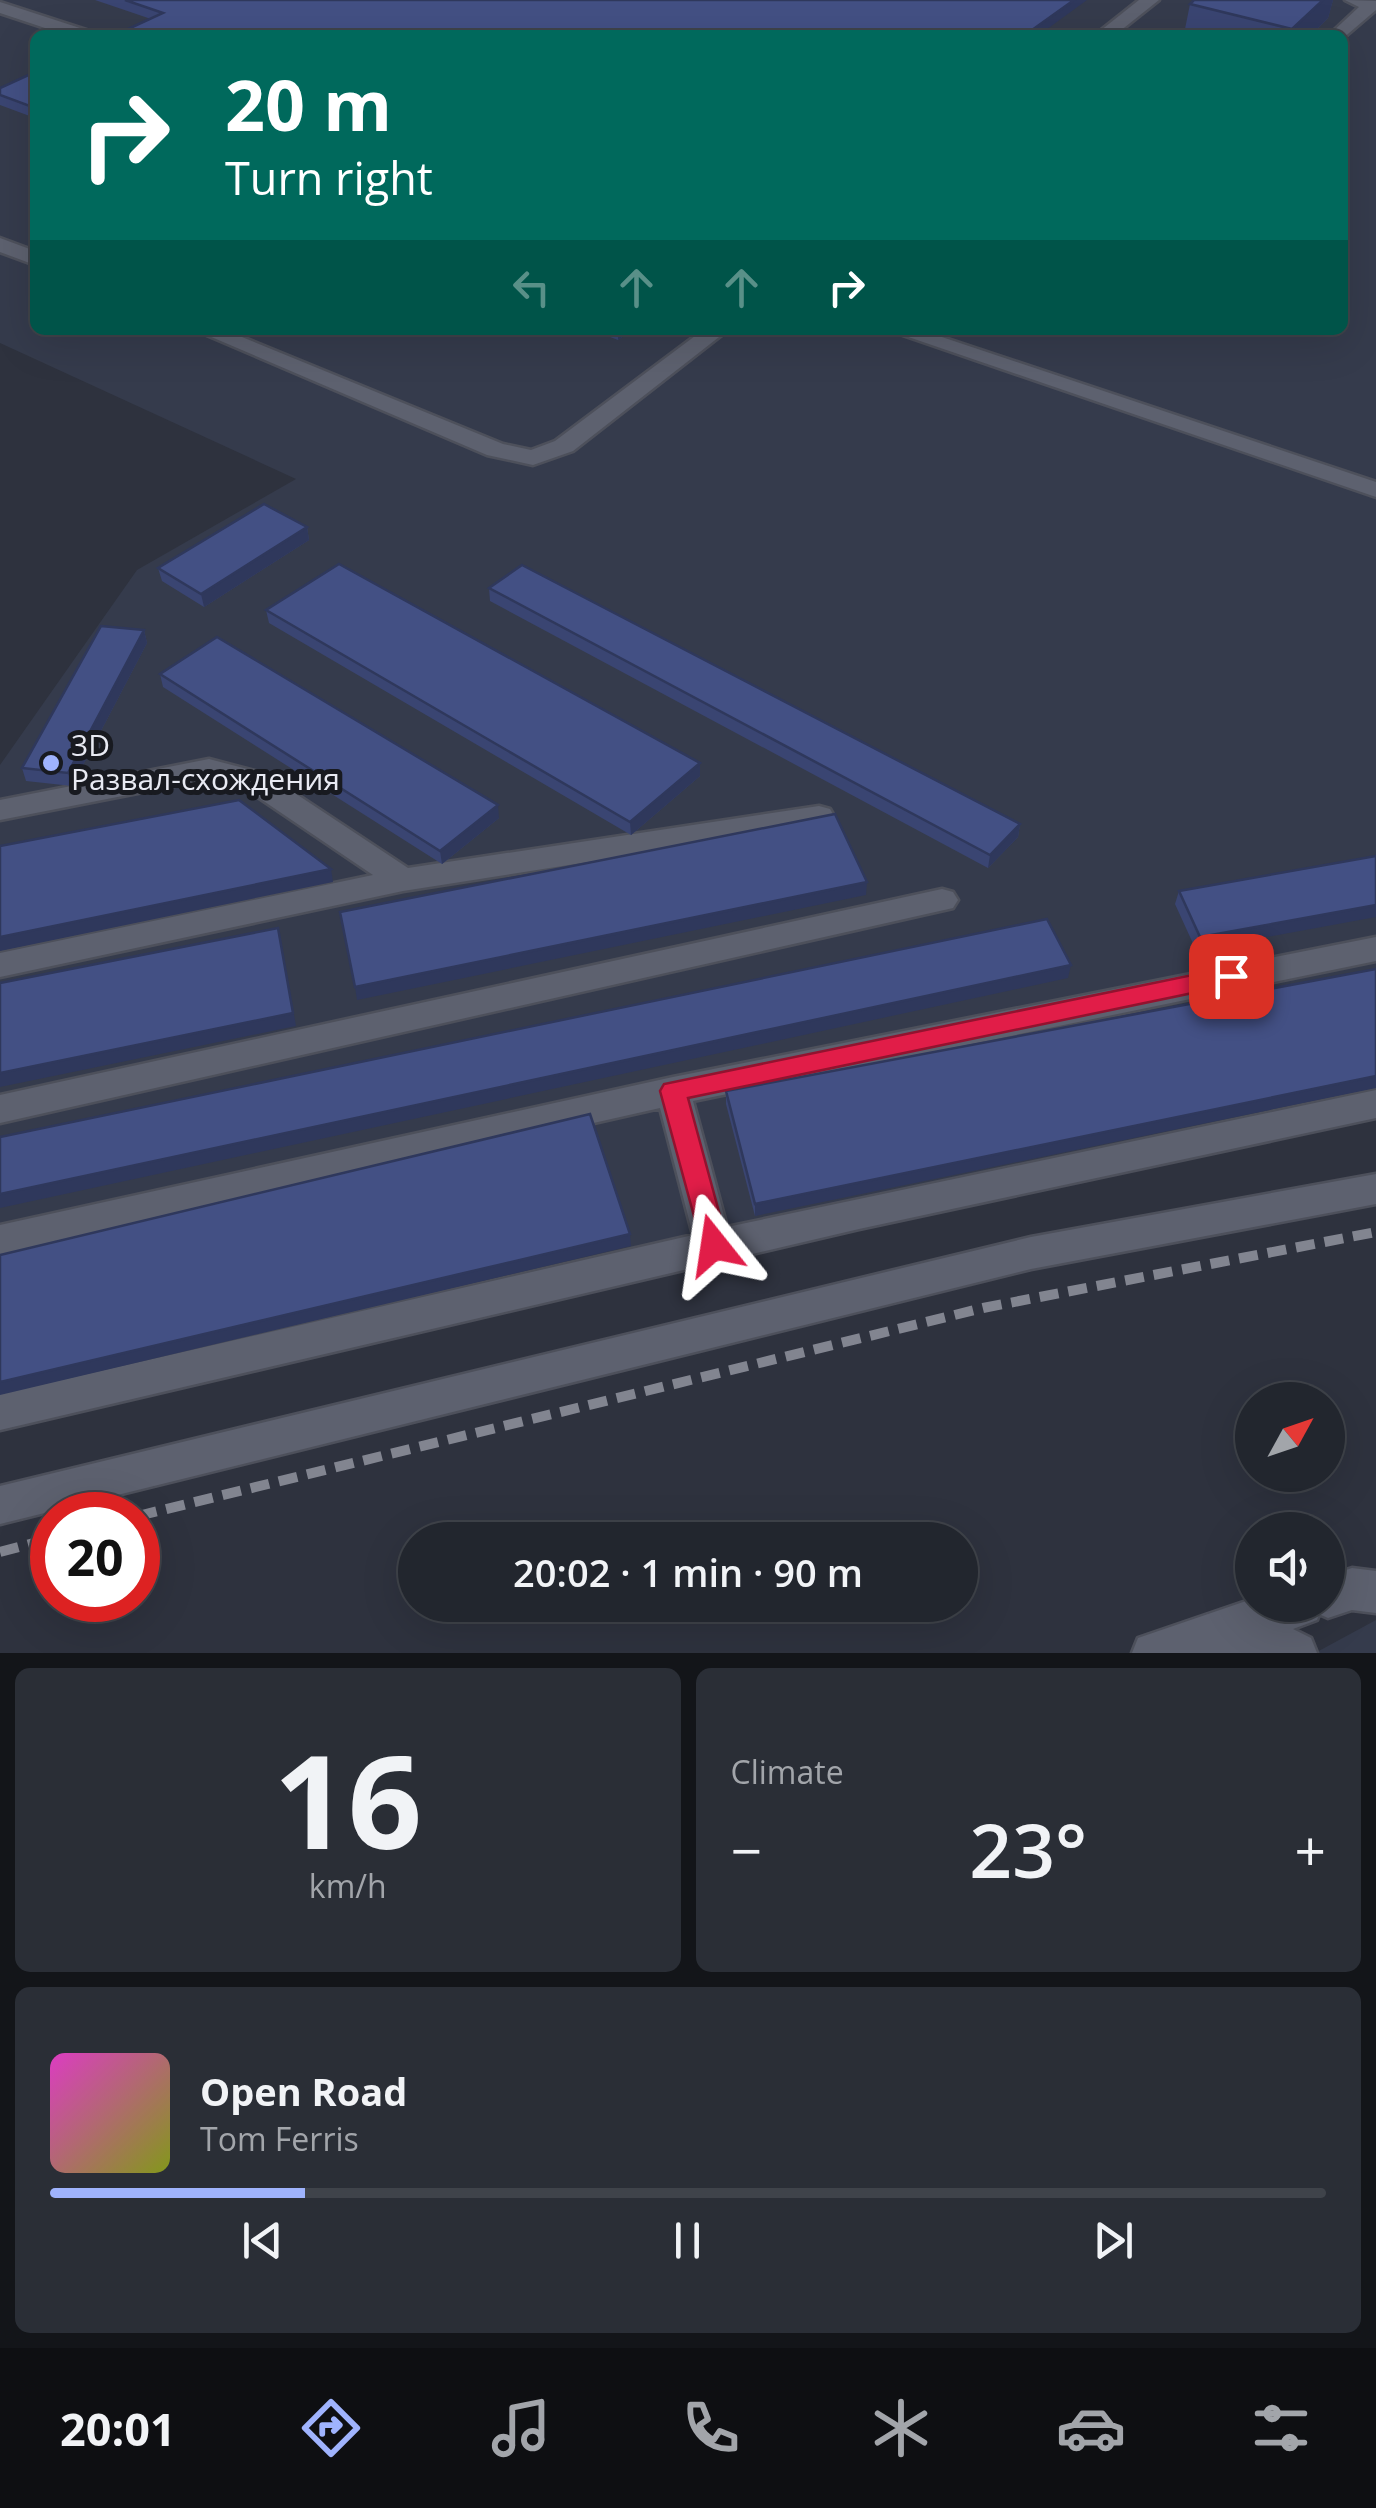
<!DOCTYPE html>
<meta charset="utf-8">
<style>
:root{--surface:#22262e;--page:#2a2e36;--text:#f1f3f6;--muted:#a2a5aa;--line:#3f434a;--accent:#9fb3fd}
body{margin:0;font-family:"Open Sans",sans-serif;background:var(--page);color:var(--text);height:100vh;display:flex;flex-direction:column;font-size:38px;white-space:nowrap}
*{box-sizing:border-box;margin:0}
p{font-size:32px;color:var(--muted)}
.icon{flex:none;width:55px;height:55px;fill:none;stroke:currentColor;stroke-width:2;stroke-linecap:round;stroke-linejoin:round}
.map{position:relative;height:1653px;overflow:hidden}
.panel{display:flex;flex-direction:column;gap:15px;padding:15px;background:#131519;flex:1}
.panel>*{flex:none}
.hud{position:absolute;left:30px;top:30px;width:1318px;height:305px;border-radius:15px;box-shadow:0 10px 40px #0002,0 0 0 2px var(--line);background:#00695c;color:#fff;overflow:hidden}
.needle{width:65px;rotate:50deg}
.controls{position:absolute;left:1235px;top:1382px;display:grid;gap:20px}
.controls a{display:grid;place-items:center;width:110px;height:110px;border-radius:50%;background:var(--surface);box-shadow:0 10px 40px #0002,0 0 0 2px var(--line);font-size:50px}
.speed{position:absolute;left:30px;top:1492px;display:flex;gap:20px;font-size:50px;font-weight:700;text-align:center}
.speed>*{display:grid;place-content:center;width:130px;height:130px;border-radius:50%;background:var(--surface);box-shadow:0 10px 40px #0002,0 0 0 2px var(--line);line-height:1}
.speed .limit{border:15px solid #d22;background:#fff;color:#111}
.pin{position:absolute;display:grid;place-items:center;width:85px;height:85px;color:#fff;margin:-42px;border-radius:20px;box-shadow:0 5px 15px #0006}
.me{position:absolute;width:110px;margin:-55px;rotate:345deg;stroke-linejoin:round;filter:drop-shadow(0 0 8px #0008)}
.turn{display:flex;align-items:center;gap:35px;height:210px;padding:0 30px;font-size:45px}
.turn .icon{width:130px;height:130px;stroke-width:2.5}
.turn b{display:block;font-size:70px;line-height:85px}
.lanes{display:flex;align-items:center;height:95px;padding:0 30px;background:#0003;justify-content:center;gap:50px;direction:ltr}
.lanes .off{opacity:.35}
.big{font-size:75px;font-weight:600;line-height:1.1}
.panel .card{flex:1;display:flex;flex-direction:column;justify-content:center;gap:15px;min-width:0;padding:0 35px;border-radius:15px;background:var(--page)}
.panel .dial{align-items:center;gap:0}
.dial b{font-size:130px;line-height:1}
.song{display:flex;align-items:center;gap:30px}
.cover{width:120px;height:120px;border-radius:15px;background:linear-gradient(135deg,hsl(310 70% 55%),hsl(70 70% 35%))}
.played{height:10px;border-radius:5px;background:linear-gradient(90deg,var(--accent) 20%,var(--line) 20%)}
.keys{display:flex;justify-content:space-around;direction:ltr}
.heat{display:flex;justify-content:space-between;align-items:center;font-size:55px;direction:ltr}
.panel .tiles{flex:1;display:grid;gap:15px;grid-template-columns:1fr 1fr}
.card:last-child{grid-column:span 2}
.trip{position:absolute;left:398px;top:1522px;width:580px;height:100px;border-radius:50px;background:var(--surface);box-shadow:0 10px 40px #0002,0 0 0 2px var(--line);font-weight:600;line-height:100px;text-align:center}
.tab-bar{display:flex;height:160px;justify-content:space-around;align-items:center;background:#0e0f12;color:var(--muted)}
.tab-bar .icon{width:70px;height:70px}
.tab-bar .current{color:var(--accent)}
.tab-bar b{font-size:45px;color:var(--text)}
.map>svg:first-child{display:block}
.built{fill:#353b4c;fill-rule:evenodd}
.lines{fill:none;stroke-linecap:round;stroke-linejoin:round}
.minor-casing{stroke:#4d505b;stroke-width:5}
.minor{fill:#5d616f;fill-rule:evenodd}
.rail{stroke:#828590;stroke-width:10;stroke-dasharray:19 10;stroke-linecap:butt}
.wall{fill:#3a4572}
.shaded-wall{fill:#2f385c}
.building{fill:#435084;stroke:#2f385c;stroke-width:2.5}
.route{fill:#e11d48;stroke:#92132f;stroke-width:2.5}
.poi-dot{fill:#9fb3fd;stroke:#181a20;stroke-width:4}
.labels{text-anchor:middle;stroke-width:10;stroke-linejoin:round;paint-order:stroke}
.poi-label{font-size:30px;fill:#e8eaf3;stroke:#181a20;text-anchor:start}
</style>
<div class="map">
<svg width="1376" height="1653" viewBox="0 0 1376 1653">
<rect width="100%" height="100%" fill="#2e323e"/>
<path class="built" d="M0,0h1376v1104l-1376,308v-647l137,-195 159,-91 -296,-136zM35,35h1307v295h-1307z
M1376,1620v33h-61z"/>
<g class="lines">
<g class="minor-casing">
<path id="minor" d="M1139,0h20l-44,35h-20z
M1345,0l31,1v9l-34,29v-4h-13l30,-28z
M0,2l89,29 3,4h-26l-66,-22z
M0,238l35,13v14l-35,-13z
M195,330h30l278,114 28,6 24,-9 148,-111h25l-155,121 -40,14 -46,-10z
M888,330h33l455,152v15z
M209,759l57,15 142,94 411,-62 11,3 4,7 -4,7 -11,3 -416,65 -403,86v-24l373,-78 -127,-86 -37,-10 -209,41v-20z
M942,889l11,3 5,8 -5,8 -953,215v-28z
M1376,937v24l-683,140 34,126 649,-137v28l-517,111 -859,201v-36l693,-159 -33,-127 -660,149v-32l673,-148z
M1376,1174v30l-345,65 -1031,255v-38l1031,-249z
M1352,1568l24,3v42l-24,-3 -24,8 -9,-4 -2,6 -24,9 18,9 6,15h-185l6,-15 114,-39v6h76v-29z"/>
</g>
<use href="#minor" class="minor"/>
<path class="rail" d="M138,1516l845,-208 393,-76
M0,1552l52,-14"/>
</g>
<path class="wall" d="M95,0h992l-936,19z
M1194,0h139l-5,18 -17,17h-122l-5,-1 6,-30z
M35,72v46l-35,-13v-17z
M592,330h40l-14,10z
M307,527l2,13 -105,67 -42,-26 -4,-13z
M489,588l531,236 -2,13 -30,31 -498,-267z
M266,610l434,166 -69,59 -362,-212z
M144,630l3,13 -75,143 -46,-5 -4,-13z
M160,674l339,144 -57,46 -279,-177z
M1376,856l-180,94 -21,-46 4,-13z
M1376,969l-621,247 -29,-112v-13z"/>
<path class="shaded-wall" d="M1074,0h13l-48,35h-14z
M1323,0h10l-5,18 -17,17h-21l2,-6z
M618,330h14l-14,10z
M307,527l2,13 -105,67 -3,-13z
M144,630l3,13 -75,143 -4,-13z
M700,763v13l-69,59 -1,-13z
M498,805l1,13 -57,46 -2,-13z
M1020,824l-2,13 -30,31 2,-13z
M331,869l2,13 -333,69v-14z
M867,882l-1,13 -509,105 -2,-13z
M1376,905v12l-180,33 4,-13z
M281,941l15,85 -296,61v-14z
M1071,965l-3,13 -1068,230v-14z
M1376,1076v12l-621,128v-12z
M630,1234l1,12 -631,149v-13z"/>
<path class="building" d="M125,0h949l-49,35h-910l48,-22z
M1194,0h129l-31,29 -102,-25z
M35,72v36l-35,-13v-7z
M264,504l43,23 -106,67 -43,-26z
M339,564l361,199 -70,59 -364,-212z
M522,565l498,259 -30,31 -501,-267z
M101,626l43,4 -76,143 -46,-5z
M217,637l281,168 -58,46 -280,-177z
M239,800l92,69 -331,68v-91z
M835,814l32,68 -512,105 -15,-75z
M1376,856v49l-176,32 -21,-46z
M1047,919l24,46 -1071,229v-57z
M278,928l15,85 -293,60v-90z
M1376,969v107l-621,128 -29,-113z
M590,1114l40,120 -630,148v-127z"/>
<path class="route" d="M1231,967l12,9 -12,9 -543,113 40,147 -4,8h-20l-44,-162 4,-7z"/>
<circle class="poi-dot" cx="51" cy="763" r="10"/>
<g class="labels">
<g class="poi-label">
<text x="71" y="756">3D<tspan x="71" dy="34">Развал-схождения</tspan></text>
</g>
</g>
</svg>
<div class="controls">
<a><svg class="needle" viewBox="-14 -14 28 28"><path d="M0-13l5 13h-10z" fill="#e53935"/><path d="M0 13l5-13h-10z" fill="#a2a5aa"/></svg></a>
<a><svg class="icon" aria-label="sound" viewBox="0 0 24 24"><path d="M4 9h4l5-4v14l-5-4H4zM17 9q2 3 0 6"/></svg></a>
</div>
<div class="speed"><div class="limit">20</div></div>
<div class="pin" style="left:1231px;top:976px;background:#d93025"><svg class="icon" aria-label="arrive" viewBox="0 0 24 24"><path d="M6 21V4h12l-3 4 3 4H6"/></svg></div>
<svg class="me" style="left:714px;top:1245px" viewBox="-20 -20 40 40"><path d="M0-17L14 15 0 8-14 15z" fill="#e11d48" stroke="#fff" stroke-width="4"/></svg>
<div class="trip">20:02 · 1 min · 90 m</div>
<div class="hud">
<div class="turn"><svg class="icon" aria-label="right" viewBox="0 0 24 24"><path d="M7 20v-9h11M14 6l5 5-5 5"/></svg><div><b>20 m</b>Turn right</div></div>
<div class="lanes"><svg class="icon off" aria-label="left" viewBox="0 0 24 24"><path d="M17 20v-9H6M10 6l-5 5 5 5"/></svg><svg class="icon off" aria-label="ahead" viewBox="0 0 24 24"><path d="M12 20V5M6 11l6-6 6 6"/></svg><svg class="icon off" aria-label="ahead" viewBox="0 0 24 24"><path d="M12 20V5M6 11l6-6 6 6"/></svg><svg class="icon" aria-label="right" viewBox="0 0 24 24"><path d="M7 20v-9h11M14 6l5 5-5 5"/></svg></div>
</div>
</div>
<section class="panel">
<div class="tiles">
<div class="card dial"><b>16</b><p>km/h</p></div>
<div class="card"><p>Climate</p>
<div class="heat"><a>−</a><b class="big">23°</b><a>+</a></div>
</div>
<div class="card">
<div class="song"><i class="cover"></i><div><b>Open Road</b><p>Tom Ferris</p></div></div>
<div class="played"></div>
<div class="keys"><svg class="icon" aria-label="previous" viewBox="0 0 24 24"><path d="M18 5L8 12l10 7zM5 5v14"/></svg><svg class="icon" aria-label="pause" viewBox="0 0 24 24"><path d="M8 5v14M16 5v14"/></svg><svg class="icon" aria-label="next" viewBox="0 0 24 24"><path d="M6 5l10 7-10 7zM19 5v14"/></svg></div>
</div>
</div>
</section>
<nav class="tab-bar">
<b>20:01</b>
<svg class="icon current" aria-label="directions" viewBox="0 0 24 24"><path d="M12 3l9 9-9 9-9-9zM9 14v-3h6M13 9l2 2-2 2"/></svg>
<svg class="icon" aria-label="music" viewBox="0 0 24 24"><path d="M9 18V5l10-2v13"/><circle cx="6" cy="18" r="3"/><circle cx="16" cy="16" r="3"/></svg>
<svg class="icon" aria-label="phone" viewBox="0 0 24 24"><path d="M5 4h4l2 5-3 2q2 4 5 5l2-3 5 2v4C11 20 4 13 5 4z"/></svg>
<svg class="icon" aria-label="climate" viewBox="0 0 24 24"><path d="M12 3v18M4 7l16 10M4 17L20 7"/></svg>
<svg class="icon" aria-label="car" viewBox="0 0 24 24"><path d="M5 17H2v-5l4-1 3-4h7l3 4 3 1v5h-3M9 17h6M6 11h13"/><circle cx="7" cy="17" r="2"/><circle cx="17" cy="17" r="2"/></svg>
<svg class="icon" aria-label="filters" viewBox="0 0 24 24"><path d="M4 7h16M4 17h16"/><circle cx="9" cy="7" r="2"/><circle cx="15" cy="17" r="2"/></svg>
</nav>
